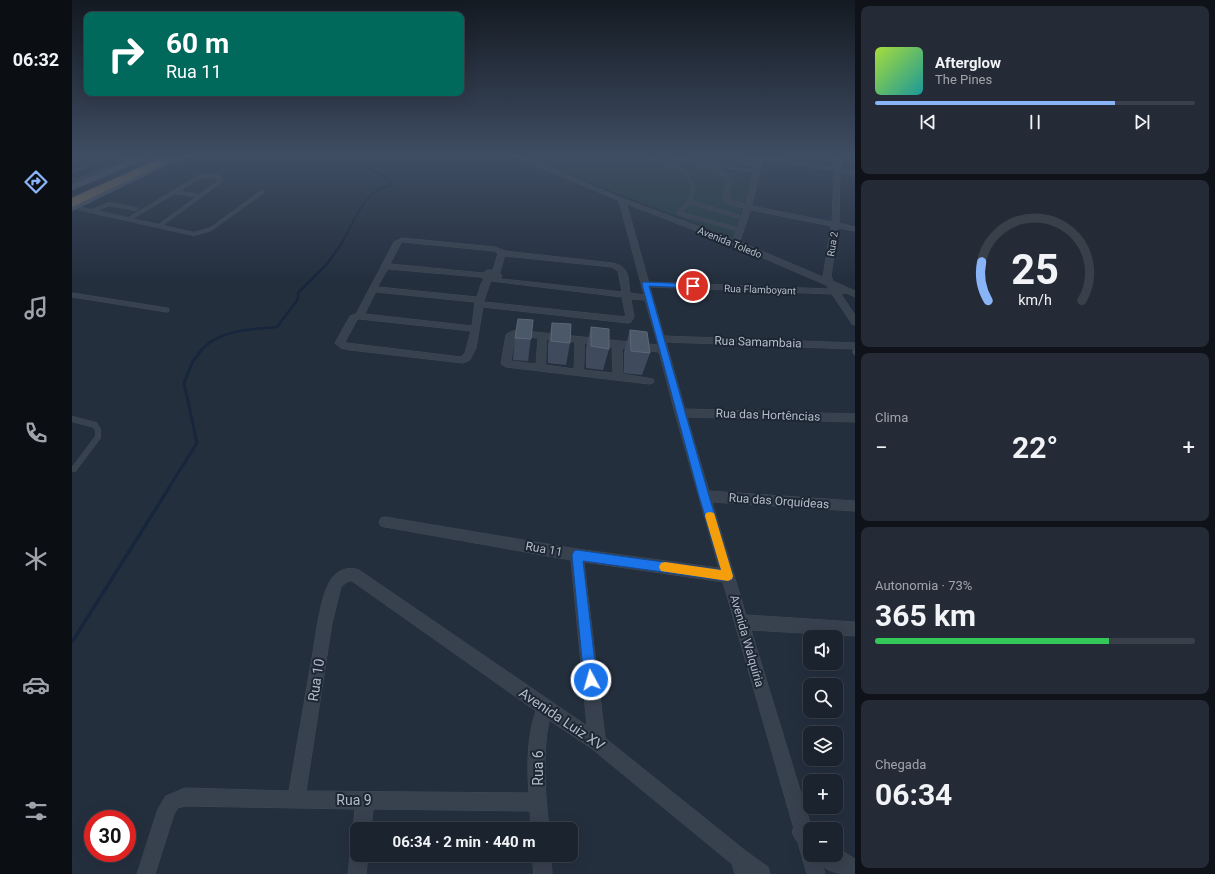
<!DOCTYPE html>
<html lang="pt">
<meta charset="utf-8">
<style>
:root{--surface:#1b232e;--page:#242b36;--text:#f1f3f6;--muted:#a0a4aa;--line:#39404a;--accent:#8ab4f8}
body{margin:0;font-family:Roboto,sans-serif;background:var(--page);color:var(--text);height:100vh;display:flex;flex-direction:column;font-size:15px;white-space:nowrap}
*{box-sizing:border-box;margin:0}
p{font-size:13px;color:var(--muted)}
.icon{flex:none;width:22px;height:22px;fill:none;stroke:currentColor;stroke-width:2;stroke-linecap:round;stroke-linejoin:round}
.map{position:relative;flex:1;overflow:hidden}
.panel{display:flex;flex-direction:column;gap:6px;padding:6px;background:#0f1319;width:360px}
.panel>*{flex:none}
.banner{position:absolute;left:12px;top:12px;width:380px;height:84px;border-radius:8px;box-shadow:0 4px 16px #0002,0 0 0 1px var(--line);background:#00695c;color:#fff;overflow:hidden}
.fabs{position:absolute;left:731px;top:630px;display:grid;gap:8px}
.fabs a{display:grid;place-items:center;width:40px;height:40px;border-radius:8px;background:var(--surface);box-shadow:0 4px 16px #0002,0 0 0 1px var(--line);font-size:20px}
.speed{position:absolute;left:12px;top:810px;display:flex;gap:8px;font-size:20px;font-weight:700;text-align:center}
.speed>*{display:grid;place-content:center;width:52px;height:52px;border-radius:50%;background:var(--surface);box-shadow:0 4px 16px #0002,0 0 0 1px var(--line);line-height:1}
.speed .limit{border:6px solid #d22;background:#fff;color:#111}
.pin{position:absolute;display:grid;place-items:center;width:34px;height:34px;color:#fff;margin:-17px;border:2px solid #fff;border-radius:50%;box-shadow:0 1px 4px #0007}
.me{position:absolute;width:44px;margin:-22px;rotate:354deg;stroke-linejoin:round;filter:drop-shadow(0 0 3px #0008)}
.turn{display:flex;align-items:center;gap:14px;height:84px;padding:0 16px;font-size:18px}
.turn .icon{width:52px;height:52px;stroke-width:2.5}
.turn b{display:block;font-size:28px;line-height:34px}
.big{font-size:30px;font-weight:700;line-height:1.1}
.panel .widget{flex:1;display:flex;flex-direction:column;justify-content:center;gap:6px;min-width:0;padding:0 14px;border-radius:8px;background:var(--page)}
.panel .dial{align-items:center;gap:0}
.dial svg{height:104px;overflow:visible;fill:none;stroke:var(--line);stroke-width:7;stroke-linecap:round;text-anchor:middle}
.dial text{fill:var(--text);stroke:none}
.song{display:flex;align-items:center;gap:12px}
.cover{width:48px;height:48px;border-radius:6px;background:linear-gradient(135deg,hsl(80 70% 55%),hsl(180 70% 35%))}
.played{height:4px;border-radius:2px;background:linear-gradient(90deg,var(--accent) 75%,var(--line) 75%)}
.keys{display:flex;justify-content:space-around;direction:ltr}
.heat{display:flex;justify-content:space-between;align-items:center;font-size:22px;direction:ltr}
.charge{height:6px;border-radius:3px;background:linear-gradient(90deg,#34c759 73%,var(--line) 0)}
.trip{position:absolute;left:278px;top:822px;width:228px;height:40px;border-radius:8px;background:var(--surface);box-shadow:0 4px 16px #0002,0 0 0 1px var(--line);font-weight:700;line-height:40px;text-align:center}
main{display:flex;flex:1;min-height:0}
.dock{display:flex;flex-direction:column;width:72px;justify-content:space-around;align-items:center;background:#0b0e12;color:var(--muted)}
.dock .icon{width:28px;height:28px}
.dock .current{color:var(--accent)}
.dock b{font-size:18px;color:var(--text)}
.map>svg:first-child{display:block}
.green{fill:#263c3f}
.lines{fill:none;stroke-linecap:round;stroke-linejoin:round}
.stream-far3{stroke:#17263c;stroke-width:2}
.stream-far2{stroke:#17263c;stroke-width:2.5}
.stream-far1{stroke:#17263c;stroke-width:3}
.stream{stroke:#17263c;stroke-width:3.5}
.service-far2-casing{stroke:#414a57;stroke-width:4}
.service-far1-casing{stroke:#414a57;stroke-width:5}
.service-casing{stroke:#414a57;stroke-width:6}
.minor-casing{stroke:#414a57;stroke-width:1}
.tertiary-casing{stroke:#414a57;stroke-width:1}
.secondary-casing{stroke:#414a57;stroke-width:1}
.motorway-casing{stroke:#434c59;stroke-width:1}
.service-far2{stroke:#38414e;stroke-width:3.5}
.service-far1{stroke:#38414e;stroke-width:4}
.service{stroke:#38414e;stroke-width:5.5}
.minor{fill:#38414e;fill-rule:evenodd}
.tertiary{fill:#38414e;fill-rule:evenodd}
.secondary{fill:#465061;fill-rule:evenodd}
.motorway{fill:#746855;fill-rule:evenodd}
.wall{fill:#3f4b5c}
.building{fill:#4b5868;stroke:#5c6777}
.route{fill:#1a73e8;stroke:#114b97}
.slow{fill:#f59e0b}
.labels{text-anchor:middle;stroke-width:4;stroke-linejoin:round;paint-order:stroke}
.far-street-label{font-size:10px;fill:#b4bcc9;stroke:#1d2633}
.street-label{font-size:12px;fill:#b4bcc9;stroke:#1d2633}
.near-street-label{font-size:14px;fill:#b4bcc9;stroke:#1d2633}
</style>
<main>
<nav class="dock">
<b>06:32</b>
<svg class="icon current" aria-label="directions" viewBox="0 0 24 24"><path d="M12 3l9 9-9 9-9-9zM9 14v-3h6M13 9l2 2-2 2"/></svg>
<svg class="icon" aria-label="music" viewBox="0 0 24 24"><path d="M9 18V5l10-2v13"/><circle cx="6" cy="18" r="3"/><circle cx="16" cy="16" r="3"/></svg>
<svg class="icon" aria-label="phone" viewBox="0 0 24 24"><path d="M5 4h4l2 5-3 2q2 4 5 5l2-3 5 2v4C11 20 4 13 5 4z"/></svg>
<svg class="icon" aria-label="climate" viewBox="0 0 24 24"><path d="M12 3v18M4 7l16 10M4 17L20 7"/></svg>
<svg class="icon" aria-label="car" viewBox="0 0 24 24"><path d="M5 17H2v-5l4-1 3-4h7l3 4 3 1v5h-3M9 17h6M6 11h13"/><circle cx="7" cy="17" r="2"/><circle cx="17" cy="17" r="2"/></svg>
<svg class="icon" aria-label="filters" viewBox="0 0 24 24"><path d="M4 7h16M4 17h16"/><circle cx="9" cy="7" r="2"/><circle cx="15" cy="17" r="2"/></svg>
</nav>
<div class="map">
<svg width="783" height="874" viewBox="0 0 783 874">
<rect width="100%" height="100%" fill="#242f3e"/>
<path class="green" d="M450,156h158l71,23 -18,59z"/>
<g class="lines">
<path class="stream-far3" d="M311,156l13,3 5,-3
M269,244c11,-17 18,-41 35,-53 4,-3 10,-4 15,-6l-2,-6 -23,-12 -5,-5 4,-4 16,-2"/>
<path class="stream-far2" d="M127,353c17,-23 52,-24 78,-26l21,-28v-6l29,-29 15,-21"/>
<path class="stream-far1" d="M96,489l29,-46 -13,-60 9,-22 7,-9"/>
<path class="stream" d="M0,642l97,-154"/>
<g class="service-far2-casing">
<path id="service-far2" d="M573,156l42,16 6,15 -3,15 53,16
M637,156l-2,4 1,3 49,9
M668,157l20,4
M664,161l22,5
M0,172l22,-10 15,4 -25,12 -12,2
M103,192l25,4
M618,202l-12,11 62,17
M1,207l121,27 17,-5 51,-37
M20,211l17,-7 27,5
M57,219l72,-43h15l4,3 -2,4 -59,43"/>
</g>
<g class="service-far1-casing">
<path id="service-far1" d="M0,295l95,15"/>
</g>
<g class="service-casing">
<path id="service" d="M0,419l23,6 3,5v7l-24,32"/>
</g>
<g class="minor-casing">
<path id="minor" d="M38,156h11l17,7 -3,2z
M441,156h9l102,43 109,40 11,-31 -13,-3 -7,-4c-3,-7 3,-14 0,-22 -4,-13 -44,-15 -57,-23h10l8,3 2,-3h7l-4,5c16,3 33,3 41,19l-1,20 15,4 13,-48h10l66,12 1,-12h6v13l14,2v4l-15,-3 -1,51 16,4v4l-17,-3 -7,48 2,5 22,10v6l-9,-4 -5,1 14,21v10l-3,-1 -20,-30 -182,-7 14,49 191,7v6l-189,-7 19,67 170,5v8l-168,-5 22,74 146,10v10l-143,-9 34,113 109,7v14l-104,-6 61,199h-2v26h10l5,19h-18l-84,-292 -139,-20 21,176 142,114 21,15 2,7h-35l-3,-10 -141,-116 -42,-28c-7,36 -4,73 0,109h-18l-1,-18 -157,-2 -2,20h-14v7l-4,-7 2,-20 -170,-3 -7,2 -4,6 -19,60h-18l21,-65 8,-13 19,-8 104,3c8,-46 16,-93 24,-139 3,-19 8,-59 19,-74 6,-8 17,-12 27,-8l228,156 -16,-166 -186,-33 -4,-1 -2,-4 2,-4 4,-1 192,32 142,19 -44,-155 -16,-61 -37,-4 1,26 30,5 1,2 -1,2 -4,1 -143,-17 -5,-3 5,-29 2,-2 8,-3 142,15 -13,-45 -14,-1 3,18 -3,5 -3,1 -145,-16 -7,41 -6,12 -7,3 -113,-13 -9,-2 -6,-5 15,-27 6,-2 38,-72 8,-4 93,9 10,4 108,12c17,4 15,15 17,30l14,2 -25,-94zM691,159l71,12 -2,51 -80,-16zM555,204l106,41 93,40 3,4 -180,-7zM679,210l80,16 -8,51 -83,-35zM331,242l91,9 4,2 -5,17h-6l-4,3 -93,-9 11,-21zM433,256l107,11 6,4 4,21 -120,-13 -2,-1 2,-2 -2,-3zM316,269l92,8 4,2 -3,5 -4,13 -99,-10zM419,281l131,16 4,20 -142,-15zM304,292l99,10 -3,24 -107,-12zM288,319l111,12 -6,22 -4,4 -114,-14 -2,-1 12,-22zM445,336l21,2 -2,26 -25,-3 4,-24zM475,339l28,3 -1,27 -28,-4zM513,343l27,4 1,26 -29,-3zM280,581l184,130c-9,26 -9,55 -7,82l-223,-2 26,-168 9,-36 6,-5z
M285,847v8h11l-2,19h-18l2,-19 3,-6z
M461,855h18l1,19h-18z"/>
</g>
<g class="tertiary-casing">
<path id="tertiary" d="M731,821l8,3 5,5h-6v22c-10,-5 -14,-9 -18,-19l3,-8z
M764,847l19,12v15c-17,0 -32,-1 -40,-19h21z"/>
</g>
<g class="secondary-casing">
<path id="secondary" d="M68,156h13l-81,34v-6z
M102,156h12l-114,55v-7z"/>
</g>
<g class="motorway-casing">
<path id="motorway" d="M93,156h15l-108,51v-9z"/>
</g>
<use href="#service-far2" class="service-far2"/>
<use href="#service-far1" class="service-far1"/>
<use href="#service" class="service"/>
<use href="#minor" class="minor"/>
<use href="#tertiary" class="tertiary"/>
<use href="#secondary" class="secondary"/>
<use href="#motorway" class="motorway"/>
</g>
<path class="wall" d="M461,320l-5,41 -15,-1 2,-22z
M480,323l18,20 -4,22 -18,-2v-19z
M519,327l18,22 -6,21 -17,-2v-20z
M558,330l20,23 -8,22 -18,-2v-21z
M783,348v8l-3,-4z"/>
<path class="building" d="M446,319l15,1 -2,19 -16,-1z
M480,323l19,1 -1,19 -19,-2z
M519,327l18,2v20l-18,-3z
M558,330l17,2 3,21 -19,-2z"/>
<linearGradient id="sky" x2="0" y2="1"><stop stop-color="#141a22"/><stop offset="0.56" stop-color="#3f4d63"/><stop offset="1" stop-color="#3f4d63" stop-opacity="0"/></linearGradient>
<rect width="783" height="279" fill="url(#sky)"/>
<path class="route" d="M571,282l50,2 3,2 -3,2 -44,-2 60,210 24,80 -1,3 -4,2 -145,-20 14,119 -2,4 -4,2 -5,-2 -2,-4 -12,-125 2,-4 3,-1 144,20 -22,-74 -57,-212z"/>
<path class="slow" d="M638,512l4,1 1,3 18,60 -1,3 -4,2 -67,-10 -2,-4 2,-4 4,-1 56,8 -16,-54 1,-3z"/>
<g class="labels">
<g class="far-street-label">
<text transform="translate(658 242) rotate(22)" y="4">Avenida Toledo</text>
<text transform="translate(760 244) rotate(-81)" y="4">Rua 2</text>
<text transform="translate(688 289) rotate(2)" y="4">Rua Flamboyant</text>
</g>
<g class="street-label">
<text transform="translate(686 342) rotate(2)" y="4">Rua Samambaia</text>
<text transform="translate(696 415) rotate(2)" y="4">Rua das Hortências</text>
<text transform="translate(707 501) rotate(4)" y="4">Rua das Orquídeas</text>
<text transform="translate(472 549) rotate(10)" y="4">Rua 11</text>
<text transform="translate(675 641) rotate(74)" y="4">Avenida Walquíria</text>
</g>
<g class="near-street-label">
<text transform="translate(244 680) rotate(-81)" y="5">Rua 10</text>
<text transform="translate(490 719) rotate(34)" y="5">Avenida Luiz XV</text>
<text transform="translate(466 768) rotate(-90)" y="5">Rua 6</text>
<text x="282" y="805">Rua 9</text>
</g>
</g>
</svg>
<div class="fabs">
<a><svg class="icon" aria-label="sound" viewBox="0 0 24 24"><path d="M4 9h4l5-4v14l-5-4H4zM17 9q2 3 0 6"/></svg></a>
<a><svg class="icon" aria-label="search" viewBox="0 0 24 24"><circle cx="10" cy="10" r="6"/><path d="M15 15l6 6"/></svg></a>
<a><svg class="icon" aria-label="layers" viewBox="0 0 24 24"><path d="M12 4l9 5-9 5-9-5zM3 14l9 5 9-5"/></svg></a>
<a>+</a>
<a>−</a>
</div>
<div class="speed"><div class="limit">30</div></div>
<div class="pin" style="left:621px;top:286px;background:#d93025"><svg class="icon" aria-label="arrive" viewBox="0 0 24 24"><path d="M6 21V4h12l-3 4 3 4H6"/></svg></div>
<svg class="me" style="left:519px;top:680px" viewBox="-20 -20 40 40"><circle r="17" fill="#1a73e8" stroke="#fff" stroke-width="3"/><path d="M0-11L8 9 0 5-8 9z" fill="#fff"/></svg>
<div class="trip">06:34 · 2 min · 440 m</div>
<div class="banner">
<div class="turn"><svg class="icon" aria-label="right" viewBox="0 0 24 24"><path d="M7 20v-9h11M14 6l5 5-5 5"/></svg><div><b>60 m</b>Rua 11</div></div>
</div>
</div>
<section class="panel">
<div class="widget">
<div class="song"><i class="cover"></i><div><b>Afterglow</b><p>The Pines</p></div></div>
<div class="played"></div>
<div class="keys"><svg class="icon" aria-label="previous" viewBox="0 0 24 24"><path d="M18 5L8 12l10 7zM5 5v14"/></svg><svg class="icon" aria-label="pause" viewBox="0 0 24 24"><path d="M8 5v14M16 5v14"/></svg><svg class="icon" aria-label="next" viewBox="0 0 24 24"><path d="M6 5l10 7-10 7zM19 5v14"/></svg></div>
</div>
<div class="widget dial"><svg viewBox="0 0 100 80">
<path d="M14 69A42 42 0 1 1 86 69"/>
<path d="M14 69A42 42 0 0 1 9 39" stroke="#8ab4f8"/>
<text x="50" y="56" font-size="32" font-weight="700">25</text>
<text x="50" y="72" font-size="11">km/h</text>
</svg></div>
<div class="widget"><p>Clima</p>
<div class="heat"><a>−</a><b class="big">22°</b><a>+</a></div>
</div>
<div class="widget"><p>Autonomia · 73%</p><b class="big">365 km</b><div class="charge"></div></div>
<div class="widget"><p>Chegada</p><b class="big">06:34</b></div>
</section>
</main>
